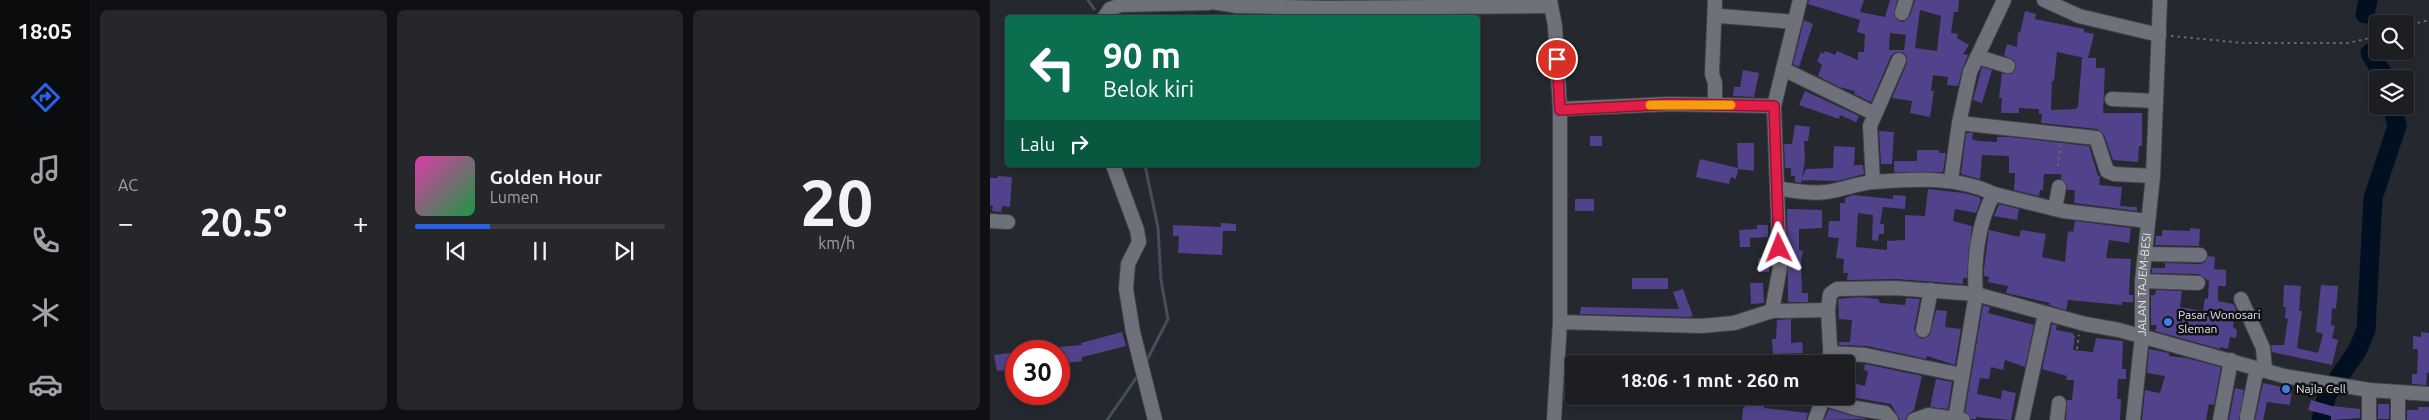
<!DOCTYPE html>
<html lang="id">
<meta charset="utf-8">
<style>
:root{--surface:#1c1e22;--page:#25272a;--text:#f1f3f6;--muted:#a0a2a5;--line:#3a3c40;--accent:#2563eb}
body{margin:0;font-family:Ubuntu,sans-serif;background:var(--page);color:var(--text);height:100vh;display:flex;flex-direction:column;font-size:19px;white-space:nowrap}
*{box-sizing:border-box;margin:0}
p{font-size:16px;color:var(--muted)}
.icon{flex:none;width:28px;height:28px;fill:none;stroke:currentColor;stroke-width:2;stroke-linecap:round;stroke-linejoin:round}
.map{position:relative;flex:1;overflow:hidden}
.side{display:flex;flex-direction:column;gap:10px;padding:10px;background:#0f1013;width:900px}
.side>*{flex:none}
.banner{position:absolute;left:15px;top:15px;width:475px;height:152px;border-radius:5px;box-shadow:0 2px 8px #0003,0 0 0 1px var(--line);background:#0b6e4f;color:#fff;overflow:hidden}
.buttons{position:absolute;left:1379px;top:15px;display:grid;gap:10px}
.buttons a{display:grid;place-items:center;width:45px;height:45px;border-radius:5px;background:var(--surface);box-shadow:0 2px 8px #0003,0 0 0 1px var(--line);font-size:25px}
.speed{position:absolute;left:15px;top:340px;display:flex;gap:10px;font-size:25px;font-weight:700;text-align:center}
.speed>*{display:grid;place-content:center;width:65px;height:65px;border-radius:50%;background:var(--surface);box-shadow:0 2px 8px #0003,0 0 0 1px var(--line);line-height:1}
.speed .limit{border:8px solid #d22;background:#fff;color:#111}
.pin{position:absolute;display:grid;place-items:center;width:42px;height:42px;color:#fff;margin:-21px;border:2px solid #fff;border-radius:50%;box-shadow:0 1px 5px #0007}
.me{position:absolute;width:55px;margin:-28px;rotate:358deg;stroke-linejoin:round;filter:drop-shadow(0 0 4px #0008)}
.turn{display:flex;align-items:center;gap:18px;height:105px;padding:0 15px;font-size:22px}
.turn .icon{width:65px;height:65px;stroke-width:2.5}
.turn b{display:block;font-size:35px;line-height:42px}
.then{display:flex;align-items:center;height:48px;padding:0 15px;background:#0003;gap:10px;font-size:19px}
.big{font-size:38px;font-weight:700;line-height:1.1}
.side .card{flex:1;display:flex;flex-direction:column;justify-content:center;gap:8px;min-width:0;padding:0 18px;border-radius:8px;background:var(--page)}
.side .dial{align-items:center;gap:0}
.dial b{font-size:65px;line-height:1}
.song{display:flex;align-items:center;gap:15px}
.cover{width:60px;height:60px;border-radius:8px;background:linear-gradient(135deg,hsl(320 70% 55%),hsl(140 70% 35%))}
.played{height:5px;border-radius:2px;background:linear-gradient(90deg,var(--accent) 30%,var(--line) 30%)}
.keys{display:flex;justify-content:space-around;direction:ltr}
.heat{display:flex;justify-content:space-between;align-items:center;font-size:28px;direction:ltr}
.side .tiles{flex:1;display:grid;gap:10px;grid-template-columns:repeat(3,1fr)}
.trip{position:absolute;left:575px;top:355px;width:290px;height:50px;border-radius:5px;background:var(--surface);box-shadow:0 2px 8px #0003,0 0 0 1px var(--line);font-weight:700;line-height:50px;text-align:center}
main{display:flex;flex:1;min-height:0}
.menu{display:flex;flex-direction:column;width:90px;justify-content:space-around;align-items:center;background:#0b0c0e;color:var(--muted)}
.menu .icon{width:35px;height:35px}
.menu .on{color:var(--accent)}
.menu b{font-size:22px;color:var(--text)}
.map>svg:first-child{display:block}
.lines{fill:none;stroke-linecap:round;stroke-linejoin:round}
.stream{stroke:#444f5d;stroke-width:3}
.river{stroke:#001022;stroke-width:19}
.building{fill:#52428b;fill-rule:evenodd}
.minor-casing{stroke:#414349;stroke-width:16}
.path{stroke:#696b70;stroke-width:2;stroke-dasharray:2.5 4;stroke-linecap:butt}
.minor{stroke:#6e7179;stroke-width:14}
.route-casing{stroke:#92132f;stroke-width:12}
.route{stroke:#e11d48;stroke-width:9}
.slow{stroke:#f59e0b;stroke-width:9}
.shop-dot{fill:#3f7fe0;stroke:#101114;stroke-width:2}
.labels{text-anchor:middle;stroke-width:5;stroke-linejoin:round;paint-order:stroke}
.street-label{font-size:12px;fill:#e1e3e7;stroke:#101114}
.poi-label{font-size:12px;fill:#e1e3e7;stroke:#101114;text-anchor:start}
</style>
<main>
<nav class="menu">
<b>18:05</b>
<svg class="icon on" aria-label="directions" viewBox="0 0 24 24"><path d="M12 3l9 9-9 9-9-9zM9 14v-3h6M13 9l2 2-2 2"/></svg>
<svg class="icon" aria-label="music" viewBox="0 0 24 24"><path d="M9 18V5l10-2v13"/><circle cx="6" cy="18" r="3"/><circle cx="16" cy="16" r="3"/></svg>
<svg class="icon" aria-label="phone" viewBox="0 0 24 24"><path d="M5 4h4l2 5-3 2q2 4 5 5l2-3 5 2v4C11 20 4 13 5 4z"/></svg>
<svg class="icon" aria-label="climate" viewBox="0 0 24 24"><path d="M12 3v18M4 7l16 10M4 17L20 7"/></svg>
<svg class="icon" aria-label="car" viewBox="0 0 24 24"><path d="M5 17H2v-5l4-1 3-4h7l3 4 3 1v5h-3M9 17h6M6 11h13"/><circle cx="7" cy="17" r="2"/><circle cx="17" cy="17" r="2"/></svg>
</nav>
<section class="side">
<div class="tiles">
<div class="card"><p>AC</p>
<div class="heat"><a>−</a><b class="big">20.5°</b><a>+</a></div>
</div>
<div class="card">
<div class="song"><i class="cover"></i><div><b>Golden Hour</b><p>Lumen</p></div></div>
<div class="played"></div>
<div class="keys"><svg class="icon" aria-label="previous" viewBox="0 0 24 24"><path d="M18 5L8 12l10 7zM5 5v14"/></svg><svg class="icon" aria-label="pause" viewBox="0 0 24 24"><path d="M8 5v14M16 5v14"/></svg><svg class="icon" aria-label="next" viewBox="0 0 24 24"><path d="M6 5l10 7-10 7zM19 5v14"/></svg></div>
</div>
<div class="card dial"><b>20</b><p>km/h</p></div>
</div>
</section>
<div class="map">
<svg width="1439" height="420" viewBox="0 0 1439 420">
<rect width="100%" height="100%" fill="#25282e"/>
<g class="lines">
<path class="stream" d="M98,0l6,9
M155,165l13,63 3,52 7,39 -22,43
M117,420l30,-43"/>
<path class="river" d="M1375,14l3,-14
M1380,53l16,26
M1331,420l6,-26 30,-43 9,-21 7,-132 24,-72 -5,-20"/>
</g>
<path class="building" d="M819,0h55l-4,12 25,5 5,-17h7l-3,15 5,6 4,1 7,-6 5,-16h44l-1,12h-4l-3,21 7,1 -1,4 12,7 -6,9 5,1 -6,15 -4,16 -11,-1 1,-8 -15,-2 -2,16h3l-4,26 -20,-4 2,-12 -20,-3 15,-35 -1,-8 -4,-3 -8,1 -3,3 -20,46 -17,-8 1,-3 -16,-4 -21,-11 4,-11 -5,-4 4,-9 3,2 1,-3 10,4 2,-4 21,9v-8h6l1,-18 -8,-2 3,-12 -52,-16zM930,10l21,6 -4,35 -22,-3zM900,33l16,2 -2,15h-15z
M1035,11l11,3 -1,5 49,10v3l10,2 -6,24h8v10h9l-2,45h39v33h-3l-1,16 -25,-2 -9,-25 -7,-6 -56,-6 1,-9h-3v-5l-20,-1v5h-18l1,-15h-3l3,-25 8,1 6,-6 -2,-8 -10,-4 3,-12 10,3 1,-15 2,1zM1067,52l28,6h-3l-4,49 -3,2 -24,1 1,-29h2z
M814,20l9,4 -14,43 -6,-3z
M992,67l10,3 -10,33 -9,-3z
M753,70l16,3 -5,24 -21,-1 1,-9h6z
M815,91l54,25 -3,6 -16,-7 -1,4 -40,-14z
M805,125l15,2 -2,14h-4l1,19 -4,23 -6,-1v-6h-4v-8h-6l-1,-24h8z
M889,131l15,1 -2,32h-11z
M976,133h7l-1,6 6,2 19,1v-5h13l79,9 9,30h2l-1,9 23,2 -2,19 17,1v4l-63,-8 1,-13h-8v-6l-6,-5v-5h-17l-1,16h-3l-1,6 -25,-6 1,-17h-6v-17l-27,-1 -2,24 -19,-5z
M600,136h12v10h-12z
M747,143h17v28l-16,-2 -2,10 -5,-2 -2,7 -33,-7 4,-18 38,9z
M844,146l21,1 -1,18h9l1,9 -26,7 -37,-1 5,-11 27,-1z
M927,150h22v3h7l-3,19h-49v-11h23z
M8,176l14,1 -2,30 -8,-1 -1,6 -9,-1 1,-5 -3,-1v-27h8z
M938,189l36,4 15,4 2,3 -5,13 -21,-4 -2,12 19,5 -5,52h-4v6l-67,-5 -49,1 1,-7h-5l1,-14 -8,-1 3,-20 -11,-1 1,-16h11v-18h5v-5l8,-3 40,4v-4l13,1 -1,13 -22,-2 -3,17h4v10h-5l-1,7 -6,-1 1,-25 -15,-2 -2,34 31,3v-9l18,-1v-25l20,1z
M585,199h19v12h-19z
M1009,204l20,5 -2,11 -23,-4z
M797,209l35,1v18l-23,1v21l4,1 -2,10 1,32h6v9h-20z
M1085,221l56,7 -2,15 -20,-3 -3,18 25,1 -2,33v3h4v7h-11v3l-54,-5 -2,10 -17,-5 1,-2 -44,-10 2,-7 -20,-4 1,-5 -5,-1v-7l5,-39 30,7 2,-7 25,4 -4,23 23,5 3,-31 5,1z
M231,223l15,1v7h-13l-1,24 -44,-2 1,-17h-6v-11l48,2z
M767,225h11v12l-18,1v9h-10l-1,-17 18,-1z
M1200,228l10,1 -1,17 -44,-1 1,-9h6v-6l28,1z
M1218,256l7,1 -1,12 12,1v16h-8v15l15,3 3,4 -3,19 4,3 -1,8 -6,-1 -2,12 -8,-2v2l-65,-18 2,-6h-6v-30h4l1,-5 26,1 -2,16 23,4 2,-13 3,1 1,-18 -11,-7 -46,-1v-5h13v-5l35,1 5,-2z
M768,258h11v14h-11z
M642,278h36v11h-36z
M760,283h13l1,20 -13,1z
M1294,285l17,1 -2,25h3l-5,37 21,5 5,-19 -7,-2 5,-47 17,1 -2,23 -4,-1 -1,17 4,1 -3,12 6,2 -6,25 -60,-13 -1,-7h13l1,-6 3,-20 -3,-1 1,-11h-3z
M693,289l10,27 -4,1 -109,-3 1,-7 98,2 -6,-17z
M869,297l19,2 2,4 25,2 1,-7 14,1 -6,30 3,7 5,3 8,-4 6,-25 11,1 -2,16 16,2 -6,36 -28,-9 -1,3 -59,-13 -28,-1v-3h11l2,-22 -13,-1 -1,-20z
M993,305l7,2 -2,6 46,12 -9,42 -20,-7 -2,10 -12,-3 -2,12 -9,-1 -3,16 24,5 1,-9 14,3 -5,27 -35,-3v2h-5l-6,-7z
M801,319v24l11,-1 1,11 -30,1 -1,-15h4l1,-19z
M1062,324l5,1 -1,5 17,3v2l2,1 -2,14 20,2 3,-14 27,3 -1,28h4v10h-8l-1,20h4l-1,21h-54l1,-20h5l2,-20h-8l1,-4 -25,-7z
M132,332l4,14 -44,11v4l-23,3v-17l23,-2 -1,-2z
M1431,332l8,1v40h-2l-1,12 -14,-1v-10h5l1,-25h-5v-13l8,1z
M1159,349l20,4v3l17,2 35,9 -7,38 -5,-1 -3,16h-64l3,-30 15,3 5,-17 -18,-3z
M26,352v17l-19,2 -3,-16z
M875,364l57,12 -8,34 -6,4 -3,6h-5l-9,-16 -45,-8v-15l19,5 3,-15 -4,-1z
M946,379l16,3 -4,27 -18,-2z
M1273,383l29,6 -2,16 -23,-3 -4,18h-8z
M1245,388l9,2 -5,30h-10z
M757,396h18l-1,12 44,5 -2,7h-64l1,-12 4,-3z
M1321,400l21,6 28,3v9l-29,2v-4l-23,-6z
M1388,404h11v15h-11z
M1428,407h11v13h-22v-10h11z
M839,409l24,7 15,3 -44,1z"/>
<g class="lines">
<g class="minor-casing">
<g id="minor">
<path d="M210,0l37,6 89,2 224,-2"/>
<path d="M560,0l5,26 5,83 110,-5 104,2 3,82c16,3 33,6 49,4 16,-2 32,-9 48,-10 40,-3 84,-6 120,12 -16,27 -21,69 -18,100l109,30 34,6 165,46 85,14 60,4"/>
<path d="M725,0l-3,74 3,9v21"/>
<path d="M1054,0l35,16 80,19"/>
<path d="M912,13l4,-13"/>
<path d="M730,16l75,6"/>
<path d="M114,18l6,-9 11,-4 88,-2"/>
<path d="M988,57l30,9"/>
<path d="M793,69l92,45"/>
<path d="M1122,99l44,2"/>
<path d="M784,106l26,-106"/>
<path d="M570,109v213l141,4 33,-3 38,-12 56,-1"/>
<path d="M969,123l137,15 11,33 7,3 39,2"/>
<path d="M123,165l24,65 2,12 -11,22 -2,25 7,43 22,88"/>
<path d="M961,180l8,-57 11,-51 34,-72"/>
<path d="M883,182l-3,-56 29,-66"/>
<path d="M1004,194l69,17 85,10"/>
<path d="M1065,209l4,-22"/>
<path d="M0,221l18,1"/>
<path d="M1156,254l54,1"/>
<path d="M1152,281l56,2"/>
<path d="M1251,299l22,49 2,22"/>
<path d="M782,311l8,-44 -3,-79"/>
<path d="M933,330l8,-40"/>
<path d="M840,353l35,2 97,20"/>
<path d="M841,364l-3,-54 2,-16 7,-5 58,-1 81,6 -21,126"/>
<path d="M1379,390v30"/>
<path d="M833,398l32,10 30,5 6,7"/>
<path d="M1257,417l10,-49"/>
<path d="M564,420l6,-98"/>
<path d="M825,420l9,-24"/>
<path d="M924,420l14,-5 35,5"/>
<path d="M1032,420l23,-106"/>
<path d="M1067,420l2,-17"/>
<path id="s1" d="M1143,420l9,-84v-55l11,-105 7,-176"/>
<path d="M1230,420l11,-60"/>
<path d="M1408,420v-28"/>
</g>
</g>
<path class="path" d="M1415,26l24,-6
M1181,36l73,7h104l30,-7
M1068,166l2,-21
M1087,349l2,-14"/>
<use href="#minor" class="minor"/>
</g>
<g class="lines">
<g class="route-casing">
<path id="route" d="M567,59l3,51 110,-6 104,2 5,142"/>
</g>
<use href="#route" class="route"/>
<path class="slow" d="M660,105h81"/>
</g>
<g class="shop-dot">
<circle cx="1178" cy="322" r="5"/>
<circle cx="1296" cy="389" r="5"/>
</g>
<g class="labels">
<g class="street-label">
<text dy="4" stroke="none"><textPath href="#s1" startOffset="136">JALAN TAJEM-BESI</textPath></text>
</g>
<g class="poi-label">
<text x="1188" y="319">Pasar Wonosari<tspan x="1188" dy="14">Sleman</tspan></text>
<text x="1306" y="393">Najla Cell</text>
</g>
</g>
</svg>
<div class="buttons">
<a><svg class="icon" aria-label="search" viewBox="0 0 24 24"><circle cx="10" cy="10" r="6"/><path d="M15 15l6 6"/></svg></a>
<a><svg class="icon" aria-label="layers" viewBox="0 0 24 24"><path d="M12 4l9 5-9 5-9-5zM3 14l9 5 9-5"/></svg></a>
</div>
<div class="speed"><div class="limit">30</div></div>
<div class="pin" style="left:567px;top:59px;background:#d93025"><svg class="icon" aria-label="arrive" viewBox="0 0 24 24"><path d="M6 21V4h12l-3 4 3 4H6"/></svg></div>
<svg class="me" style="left:789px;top:248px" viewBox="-20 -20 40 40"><path d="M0-17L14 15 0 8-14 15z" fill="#e11d48" stroke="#fff" stroke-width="4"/></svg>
<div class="trip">18:06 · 1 mnt · 260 m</div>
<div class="banner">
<div class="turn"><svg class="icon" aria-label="left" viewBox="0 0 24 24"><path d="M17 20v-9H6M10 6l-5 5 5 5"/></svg><div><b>90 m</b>Belok kiri</div></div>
<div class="then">Lalu<svg class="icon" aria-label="right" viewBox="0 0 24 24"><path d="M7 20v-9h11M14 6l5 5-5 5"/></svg></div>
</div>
</div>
</main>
